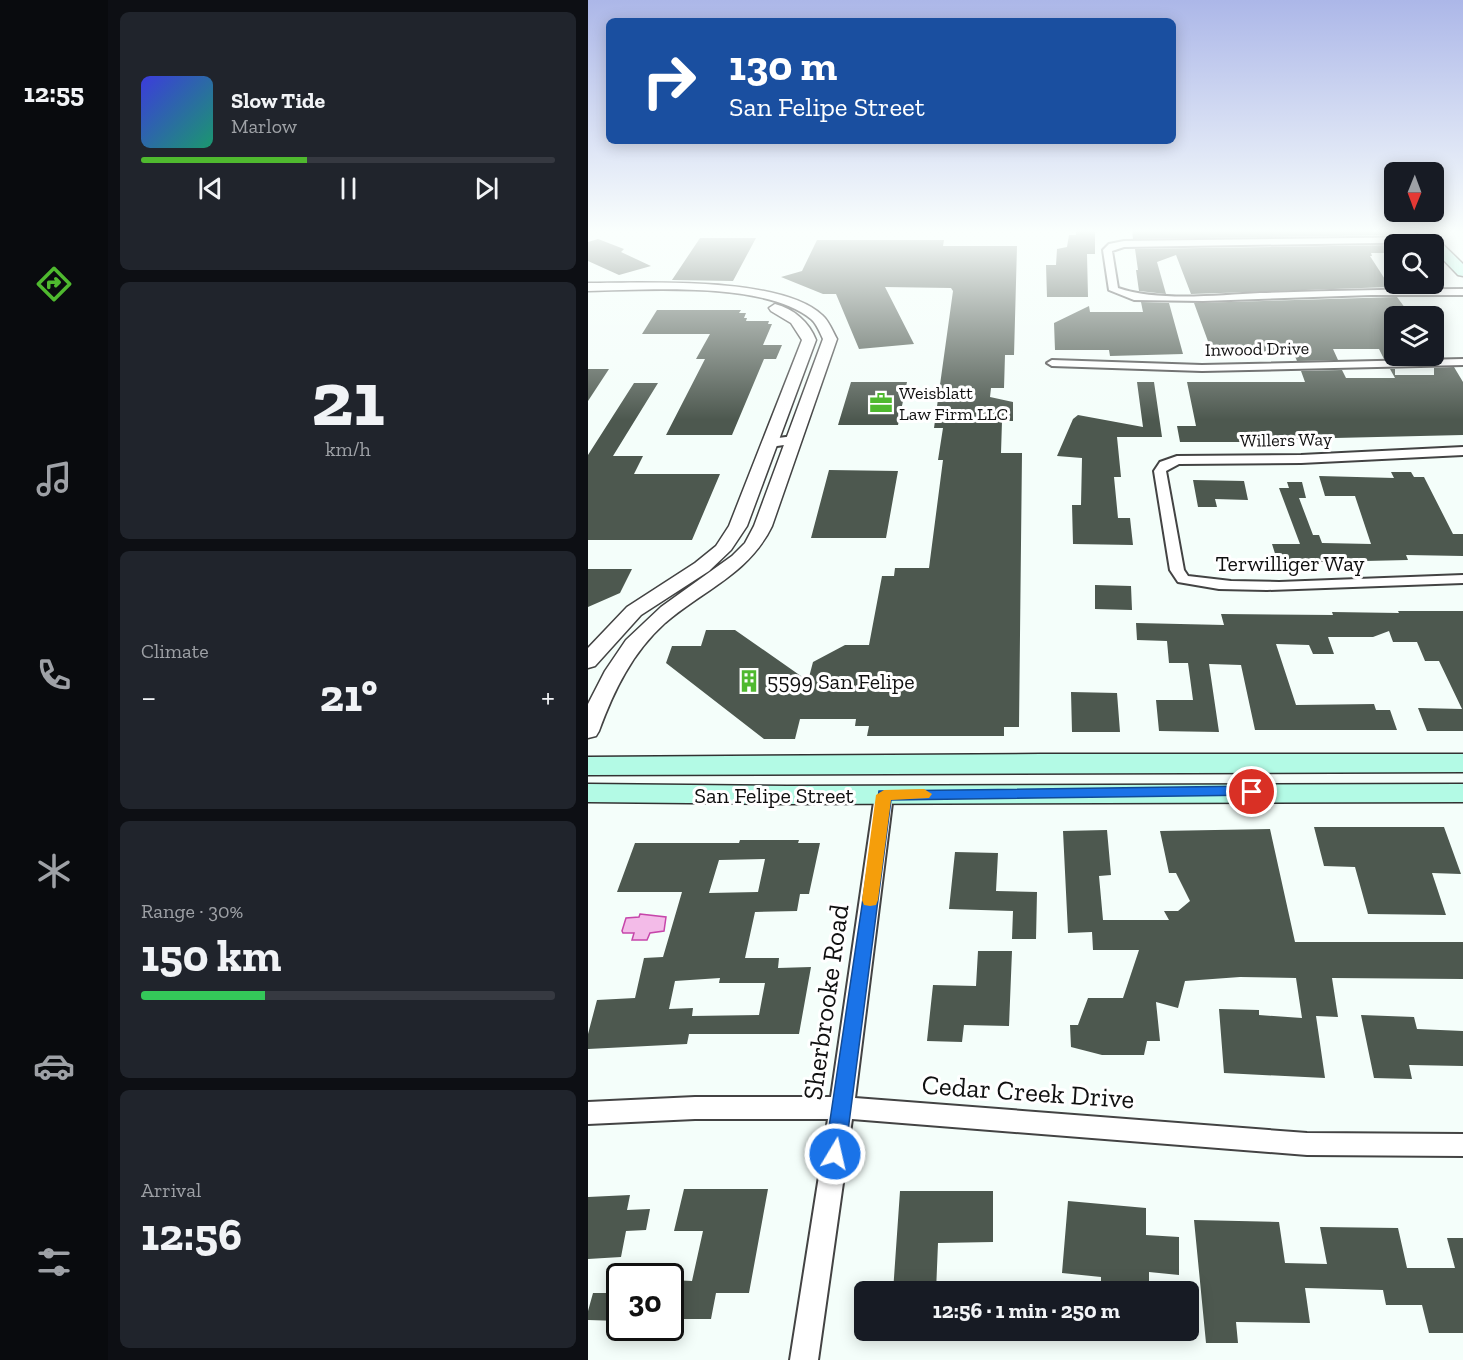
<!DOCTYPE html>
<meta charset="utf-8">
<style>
:root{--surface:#171b24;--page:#20242c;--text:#f1f3f6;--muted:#9ea1a6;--line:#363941;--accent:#4fb92f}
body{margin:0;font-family:"Zilla Slab",serif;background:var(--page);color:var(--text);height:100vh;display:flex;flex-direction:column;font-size:22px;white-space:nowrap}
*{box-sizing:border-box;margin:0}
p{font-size:20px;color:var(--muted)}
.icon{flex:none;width:33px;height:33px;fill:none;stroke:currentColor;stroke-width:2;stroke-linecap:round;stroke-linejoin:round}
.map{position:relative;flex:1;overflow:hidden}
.details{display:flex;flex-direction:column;gap:12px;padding:12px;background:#0d0f14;width:480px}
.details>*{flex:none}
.hud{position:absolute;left:18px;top:18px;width:570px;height:126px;border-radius:9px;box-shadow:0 3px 15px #0003;background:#1a4fa0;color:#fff;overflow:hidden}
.needle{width:39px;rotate:181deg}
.fabs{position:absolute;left:796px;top:162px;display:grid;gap:12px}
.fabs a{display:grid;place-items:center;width:60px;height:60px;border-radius:9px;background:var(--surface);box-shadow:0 3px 15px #0003;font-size:30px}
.speed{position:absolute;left:18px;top:1263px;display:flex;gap:12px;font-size:30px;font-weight:700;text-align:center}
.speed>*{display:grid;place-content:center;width:78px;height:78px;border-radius:50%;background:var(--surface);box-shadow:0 3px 15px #0003;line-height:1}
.speed .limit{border:3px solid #111;border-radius:9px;background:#fff;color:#111}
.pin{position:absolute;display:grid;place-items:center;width:51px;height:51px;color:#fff;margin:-26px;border:3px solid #fff;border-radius:50%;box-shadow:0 2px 6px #0007}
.me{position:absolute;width:66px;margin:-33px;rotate:9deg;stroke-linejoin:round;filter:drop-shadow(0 0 4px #0008)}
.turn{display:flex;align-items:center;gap:21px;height:126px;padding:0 24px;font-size:27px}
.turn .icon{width:78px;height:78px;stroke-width:2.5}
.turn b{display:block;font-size:42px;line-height:51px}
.big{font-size:45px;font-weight:700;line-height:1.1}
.details .tile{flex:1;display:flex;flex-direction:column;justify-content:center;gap:9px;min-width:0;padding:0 21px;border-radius:9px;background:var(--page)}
.details .dial{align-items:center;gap:0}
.dial b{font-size:78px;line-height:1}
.song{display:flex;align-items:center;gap:18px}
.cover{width:72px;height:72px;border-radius:9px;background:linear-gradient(135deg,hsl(240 70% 55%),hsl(160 70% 35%))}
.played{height:6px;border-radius:3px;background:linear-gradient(90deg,var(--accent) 40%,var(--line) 40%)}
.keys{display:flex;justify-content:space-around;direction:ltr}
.heat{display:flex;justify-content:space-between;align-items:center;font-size:33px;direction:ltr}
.charge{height:9px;border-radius:4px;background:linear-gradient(90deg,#34c759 30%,var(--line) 0)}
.trip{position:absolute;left:266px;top:1281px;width:345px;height:60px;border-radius:9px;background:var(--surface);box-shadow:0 3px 15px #0003;font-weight:700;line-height:60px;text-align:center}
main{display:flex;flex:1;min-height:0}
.menu{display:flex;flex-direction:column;width:108px;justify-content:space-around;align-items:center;background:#090b0e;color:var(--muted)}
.menu .icon{width:42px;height:42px}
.menu .selected{color:var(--accent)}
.menu b{font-size:27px;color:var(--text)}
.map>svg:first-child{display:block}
.water{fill:#f3bbe8;stroke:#c646aa;stroke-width:1.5}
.building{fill:#4d584f;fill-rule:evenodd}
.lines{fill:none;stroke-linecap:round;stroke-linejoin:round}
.minor-casing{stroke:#434343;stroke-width:4}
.tertiary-casing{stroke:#434343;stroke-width:3}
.secondary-casing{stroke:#323232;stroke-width:3}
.minor{fill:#fff;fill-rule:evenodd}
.tertiary{fill:#fff;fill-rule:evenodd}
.secondary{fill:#b3fae5;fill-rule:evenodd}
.route{fill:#1a73e8;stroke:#114b97;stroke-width:1.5}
.slow{fill:#f59e0b}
.labels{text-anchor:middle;stroke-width:6;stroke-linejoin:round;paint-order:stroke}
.far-street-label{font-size:18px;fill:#101010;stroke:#fff}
.far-poi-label{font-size:18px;fill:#101010;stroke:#fff;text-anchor:start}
.street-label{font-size:22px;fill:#101010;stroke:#fff}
.poi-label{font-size:22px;fill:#101010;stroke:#fff;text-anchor:start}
.near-street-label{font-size:27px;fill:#101010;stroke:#fff}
</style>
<main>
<nav class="menu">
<b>12:55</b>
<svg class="icon selected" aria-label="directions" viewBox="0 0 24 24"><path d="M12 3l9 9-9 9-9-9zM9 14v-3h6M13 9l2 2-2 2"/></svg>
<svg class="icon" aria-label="music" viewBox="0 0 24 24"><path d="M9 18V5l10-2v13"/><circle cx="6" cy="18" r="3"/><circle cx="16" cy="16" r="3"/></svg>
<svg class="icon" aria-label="phone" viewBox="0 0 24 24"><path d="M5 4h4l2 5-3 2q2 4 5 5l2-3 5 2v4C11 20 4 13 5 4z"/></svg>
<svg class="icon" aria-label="climate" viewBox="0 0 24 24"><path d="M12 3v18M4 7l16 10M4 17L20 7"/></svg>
<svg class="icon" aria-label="car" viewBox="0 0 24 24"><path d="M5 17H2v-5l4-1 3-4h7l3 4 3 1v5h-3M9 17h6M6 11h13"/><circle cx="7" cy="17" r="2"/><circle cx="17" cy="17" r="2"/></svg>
<svg class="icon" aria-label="filters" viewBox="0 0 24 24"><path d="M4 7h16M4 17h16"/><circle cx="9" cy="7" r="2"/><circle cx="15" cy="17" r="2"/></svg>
</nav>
<section class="details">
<div class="tile">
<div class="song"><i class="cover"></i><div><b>Slow Tide</b><p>Marlow</p></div></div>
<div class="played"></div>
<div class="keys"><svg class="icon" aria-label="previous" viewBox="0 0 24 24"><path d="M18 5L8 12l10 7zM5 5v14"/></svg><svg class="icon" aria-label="pause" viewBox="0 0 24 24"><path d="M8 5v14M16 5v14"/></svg><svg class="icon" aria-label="next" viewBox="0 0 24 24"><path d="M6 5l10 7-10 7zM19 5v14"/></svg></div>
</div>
<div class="tile dial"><b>21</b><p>km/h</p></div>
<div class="tile"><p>Climate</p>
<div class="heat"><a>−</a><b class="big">21°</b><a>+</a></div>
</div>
<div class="tile"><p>Range · 30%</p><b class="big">150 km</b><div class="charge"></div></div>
<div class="tile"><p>Arrival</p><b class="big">12:56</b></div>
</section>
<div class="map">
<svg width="875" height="1360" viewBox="0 0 875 1360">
<rect width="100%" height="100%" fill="#f4fefa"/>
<path class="water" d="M52,914l26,3 -2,14 -14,2 -3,7h-15l2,-7h-11l-1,-2 4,-13 13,-1z"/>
<path class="building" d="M488,230h19v24h-8l1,43h-41l-1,-32h10l1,-16 10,-2 2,-12h7z
M544,230h259l4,5 -262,4z
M112,238h56l-23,43 -61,-1z
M10,239l26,10 -3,3 30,14 -32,9 -31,-14v-19z
M229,240h127l-1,6h74l-3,109h-9l-1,33h-13l-1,9 23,5v19h-11l-1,32h21l-3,274h-15v9h-137l2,-10h-14l1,-7h-56l-5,20h-31l-98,-76 6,-17h29l5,-16h29l73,51 5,-19 32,-17h24l13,-69h12l1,-8h34l14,-108h-5l5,-32h-9l19,-137 -2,-3 -66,-1 29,57 -55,5 -23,-55h-13l-42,-17 21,-6z
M807,245v8h-24l1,3h-2l20,31 -199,7 -15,-39 -19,7 9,32 -27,-3 -3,-21h2l-3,-21z
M809,297l14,19h-16v42l-11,1 -5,-10h-46l5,11 -41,1 -3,-7 -81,1 -19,-52z
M553,302l28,1 14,51 -73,2 -1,-6h-54l-1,-27 35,-17 1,6h53z
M69,310h84l-2,3h7l-2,5h3l-1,3h23l-1,3h4l-9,21h19l-6,14h-12l-32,76h-66l39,-76h-9l14,-25h-68z
M866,367l9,15v53l-171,4 1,3h-113l-3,-16h19l-9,-44h118l-4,-11 41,-1 4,8h49l-5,-9h5v6h39v-7z
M0,369h21l-21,32z
M263,382h56l-9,43h-60z
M549,382h17l8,55h-45l4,40h-7l4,41h12l3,27 -60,-1 -1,-39h9l1,-47 -25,-2 16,-37 5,-4 65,12z
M46,383h24l-45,73h30l-9,18h86l-28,66h-104v-85z
M241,470l69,1 -12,67h-75z
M803,472h20l3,5h10l29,57h10v22l-57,-1 2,5 -130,3 -6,-19h28l-21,-56h10l-2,-6h15l4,16h-7l14,37h6l3,8 49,1 -16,-48h-30l-6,-20 75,2z
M605,480l51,1 4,19 -33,-1 2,8h-19z
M0,569h44l-12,24 -32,14z
M507,585l36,1 1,24 -37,-1z
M810,611h65v120h-36l-9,-23 44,1 -23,-48h-14l-8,-19h-24l-4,-11 -16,6h-45l6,17h-21l-4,-9 -33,-1 20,61 78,-1 2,6h14l7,20h-142l-14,-65 -32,-1 10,68 -60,-1 -3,-31h37l-5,-37h-19l-2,-22 -30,-1 -1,-17 88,2 -3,-11 112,1 -1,-3 67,1z
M483,692l46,1 3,39h-48z
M726,827h130l17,47 -29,-1 14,42 -78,-1 -13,-47 -31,-1z
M682,829l25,113h168v37l-131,-1 6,39 -22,-1 9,62 -101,-5 -5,-64 40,1v5l43,3 -6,-40 -56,-1 -55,4 -7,27 -22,-6 4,39h-13l-3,14h-42l-31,-8 -1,-22h8l10,-27h35l16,-48h-46l-1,-18 -24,1 -5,-102 44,-1 4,45 -12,1 4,44h66l-5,-9h14l12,-10 -14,-28h-7l-9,-42z
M152,840h59l-1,3h22l-11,51h-9l-3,17 -42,1 -10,46h34l-1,10 33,-1 -12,67h-110l-2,10 -99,5v-15l9,-34 38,-2 9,-40 19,-1 19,-65h-65l18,-49h104zM177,859l-7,33 -49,1 10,-33zM132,978l-1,5h46l-6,32 -67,1 1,-8 -24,1 6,-28z
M367,852l43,1 -2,38 41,1 -1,47h-24l1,-28 -64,-2z
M390,951h34l-3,75 -45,-1 -2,17 -35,-1 6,-56 43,1z
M773,1015l53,2 3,12 46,2v35l-54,-1 3,14 -38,-1z
M96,1189h84l-19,104h-33l-5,26h-41v-39l22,1 11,-50h-29z
M312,1191h93v51l-55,1 -2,49h-43z
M42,1195l-3,15 23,-1 -4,21 -20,1 -5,26 -33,2v-62z
M480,1201l78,7v27l33,2v38l-30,-3v20h-48v-15l-39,-4z
M606,1220l85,2 6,41 42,1 -7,-37 78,1 9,40h48l-8,-30h16v95h-34l-7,-28h-36l-3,-15 -78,-2 5,35 -74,-1 2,21h-32z
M5,1293h27v28l-32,-1v-9z"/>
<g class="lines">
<g class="minor-casing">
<path id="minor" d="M844,237l4,3 -1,2 -311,5 -12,4 6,37c39,14 101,7 142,5 68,-2 135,-4 203,-4v6h-92l-168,6 -69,-1 -25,-10 -6,-40 6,-6 15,-3z
M875,359v6l-261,6 -150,-5 -5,-3 5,-3 150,5z
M206,436l4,1v6l-28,4 -6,-4 6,-4z
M875,447v8l-162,8 -122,1 -13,7 18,99 4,6 43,5 48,1 184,-7v8l-196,7 -48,-1 -41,-7 -8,-12 -16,-99 6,-9 17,-6 124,-1z
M296,789l7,2 2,4 -38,303 452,35 156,1v22l-156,-1 -455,-36 -34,241h-28l38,-241h-133l-107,5v-22l107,-5h136l44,-302 2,-4z"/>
</g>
<g class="tertiary-casing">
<path id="tertiary" d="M0,283c57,0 192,-7 234,32 7,6 11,17 15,24l-65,187c-23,48 -69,64 -107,97 -33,30 -51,67 -66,108l-3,5 -8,2v-34l17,-33 21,-31 35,-33 71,-51 13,-13 9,-17 69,-187c-3,-6 -6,-15 -12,-20 -47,-38 -164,-29 -223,-28z
M187,304c19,5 34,18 41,36l-69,186 -16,24 -22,21 -68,44 -46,51 -7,2v-20l39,-41 68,-44 21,-17 13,-20 73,-186 -11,-17 -20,-12 -2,-3z"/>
</g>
<g class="secondary-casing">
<path id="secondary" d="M827,230h13l35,34v12l-5,-1 -24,-25v-6h-6z
M453,754h422v18l-875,3v-18z
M0,784l199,2 676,-2v18l-676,2 -199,-2z"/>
</g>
<use href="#minor" class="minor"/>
<use href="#tertiary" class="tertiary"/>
<use href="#secondary" class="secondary"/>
</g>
<linearGradient id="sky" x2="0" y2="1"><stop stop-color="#acb7e8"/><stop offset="0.55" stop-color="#fafffd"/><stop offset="1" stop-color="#fafffd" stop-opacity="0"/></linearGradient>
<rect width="875" height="420" fill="url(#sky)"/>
<path class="route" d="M664,786l5,2 2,4 -2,3 -366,5 -46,354 -3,7 -7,2 -7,-2 -3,-7 54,-363z"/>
<path class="slow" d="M336,789l8,5 -3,4 -38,2 -13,100 -2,5 -6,1 -6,-1 -2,-5 14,-105 8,-5z"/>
<defs>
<g id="office-bare" transform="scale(1.8)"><path d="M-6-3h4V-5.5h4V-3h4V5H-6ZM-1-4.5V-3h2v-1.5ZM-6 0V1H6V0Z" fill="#4fb92f" stroke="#fff" stroke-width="2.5" paint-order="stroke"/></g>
<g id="building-bare" transform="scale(1.8)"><path d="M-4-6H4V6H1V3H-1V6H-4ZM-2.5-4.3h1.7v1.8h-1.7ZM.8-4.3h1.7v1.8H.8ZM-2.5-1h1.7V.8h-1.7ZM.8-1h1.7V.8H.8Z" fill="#4fb92f" stroke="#fff" stroke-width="2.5" paint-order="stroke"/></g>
</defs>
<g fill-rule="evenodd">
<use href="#office-bare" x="293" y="403"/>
<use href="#building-bare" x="161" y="681"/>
</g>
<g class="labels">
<g class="far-street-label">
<text transform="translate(669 349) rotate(-1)" y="6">Inwood Drive</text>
<text transform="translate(698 440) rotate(-1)" y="6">Willers Way</text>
</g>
<g class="far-poi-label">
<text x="311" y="399">Weisblatt<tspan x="311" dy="21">Law Firm LLC</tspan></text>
</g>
<g class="street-label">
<text x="702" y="571">Terwilliger Way</text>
<text x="186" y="803">San Felipe Street</text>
</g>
<g class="poi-label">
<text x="179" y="689">5599 San Felipe</text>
</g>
<g class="near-street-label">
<text transform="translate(238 1002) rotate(-82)" y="9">Sherbrooke Road</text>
<text transform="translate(440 1092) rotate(4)" y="9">Cedar Creek Drive</text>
</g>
</g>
</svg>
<div class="fabs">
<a><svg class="needle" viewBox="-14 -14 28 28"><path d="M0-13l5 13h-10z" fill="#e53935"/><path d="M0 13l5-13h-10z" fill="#9ea1a6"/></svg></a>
<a><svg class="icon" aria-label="search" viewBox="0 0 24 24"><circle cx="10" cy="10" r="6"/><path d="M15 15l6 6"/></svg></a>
<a><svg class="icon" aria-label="layers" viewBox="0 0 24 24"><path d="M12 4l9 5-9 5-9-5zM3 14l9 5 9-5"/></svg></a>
</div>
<div class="speed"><div class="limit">30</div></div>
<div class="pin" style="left:664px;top:792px;background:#d93025"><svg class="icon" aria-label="arrive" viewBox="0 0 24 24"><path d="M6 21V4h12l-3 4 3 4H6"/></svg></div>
<svg class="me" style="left:247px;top:1154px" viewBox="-20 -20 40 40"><circle r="17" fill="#1a73e8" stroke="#fff" stroke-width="3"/><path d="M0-11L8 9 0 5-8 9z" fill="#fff"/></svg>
<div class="trip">12:56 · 1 min · 250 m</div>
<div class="hud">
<div class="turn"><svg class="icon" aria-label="right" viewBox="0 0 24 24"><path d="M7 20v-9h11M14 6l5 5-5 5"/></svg><div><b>130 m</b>San Felipe Street</div></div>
</div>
</div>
</main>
